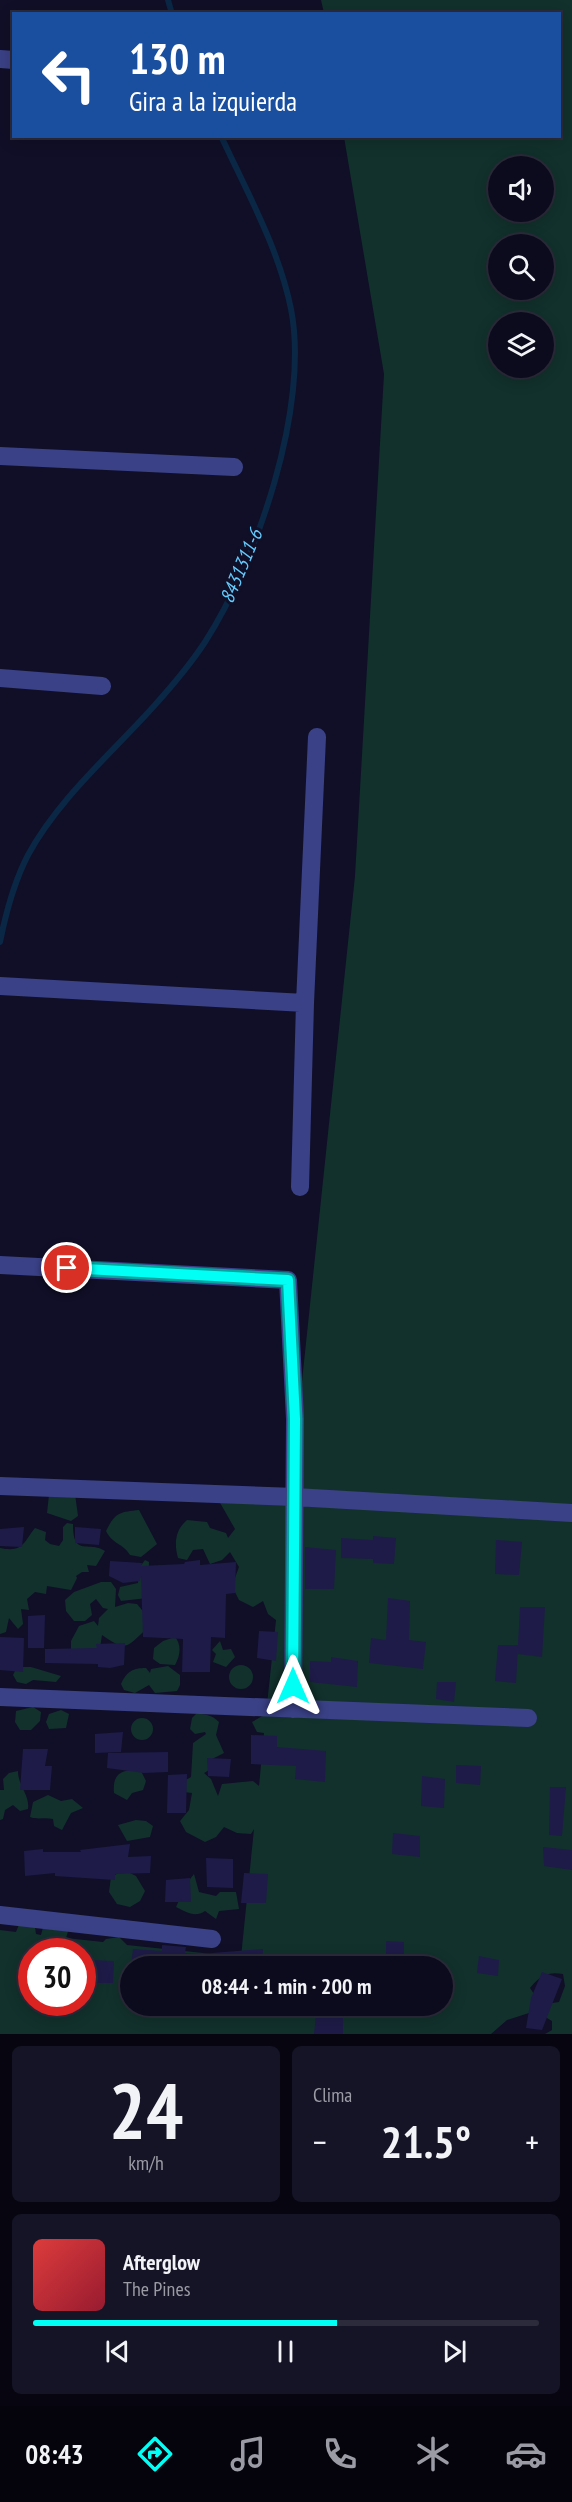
<!DOCTYPE html>
<html lang="es">
<meta charset="utf-8">
<style>
:root{--surface:#0c0b1d;--page:#151426;--text:#f1f3f6;--muted:#9a9ba4;--line:#2c2b3b;--accent:#01fff6}
body{margin:0;font-family:"PT Sans Narrow",sans-serif;background:var(--page);color:var(--text);height:100vh;display:flex;flex-direction:column;font-size:22px;white-space:nowrap}
*{box-sizing:border-box;margin:0}
p{font-size:20px;color:var(--muted)}
.icon{flex:none;width:33px;height:33px;fill:none;stroke:currentColor;stroke-width:2;stroke-linecap:round;stroke-linejoin:round}
.map{position:relative;height:2034px;overflow:hidden}
.side{display:flex;flex-direction:column;gap:12px;padding:12px;background:#070610;flex:1}
.side>*{flex:none}
.banner{position:absolute;left:12px;top:12px;width:549px;height:126px;border-radius:0px;box-shadow:0 3px 15px #0003,0 0 0 2px var(--line);background:#1a4fa0;color:#fff;overflow:hidden}
.tools{position:absolute;left:488px;top:156px;display:grid;gap:12px}
.tools a{display:grid;place-items:center;width:66px;height:66px;border-radius:50%;background:var(--surface);box-shadow:0 3px 15px #0003,0 0 0 2px var(--line);font-size:30px}
.speed{position:absolute;left:18px;top:1938px;display:flex;gap:12px;font-size:30px;font-weight:700;text-align:center}
.speed>*{display:grid;place-content:center;width:78px;height:78px;border-radius:50%;background:var(--surface);box-shadow:0 3px 15px #0003,0 0 0 2px var(--line);line-height:1}
.speed .limit{border:9px solid #d22;background:#fff;color:#111}
.pin{position:absolute;display:grid;place-items:center;width:51px;height:51px;color:#fff;margin:-26px;border:3px solid #fff;border-radius:50%;box-shadow:0 2px 6px #0007}
.me{position:absolute;width:66px;margin:-33px;rotate:0deg;stroke-linejoin:round;filter:drop-shadow(0 0 4px #0008)}
.turn{display:flex;align-items:center;gap:21px;height:126px;padding:0 18px;font-size:27px}
.turn .icon{width:78px;height:78px;stroke-width:2.5}
.turn b{display:block;font-size:42px;line-height:51px}
.big{font-size:45px;font-weight:800;line-height:1.1}
.side .tile{flex:1;display:flex;flex-direction:column;justify-content:center;gap:9px;min-width:0;padding:0 21px;border-radius:9px;background:var(--page)}
.side .dial{align-items:center;gap:0}
.dial b{font-size:78px;line-height:1}
.song{display:flex;align-items:center;gap:18px}
.cover{width:72px;height:72px;border-radius:9px;background:linear-gradient(135deg,hsl(0 70% 55%),hsl(350 70% 35%))}
.played{height:6px;border-radius:3px;background:linear-gradient(90deg,var(--accent) 60%,var(--line) 60%)}
.keys{display:flex;justify-content:space-around;direction:ltr}
.heat{display:flex;justify-content:space-between;align-items:center;font-size:33px;direction:ltr}
.side .tiles{flex:1;display:grid;gap:12px;grid-template-columns:1fr 1fr}
.tile:last-child{grid-column:span 2}
.trip{position:absolute;left:120px;top:1956px;width:333px;height:60px;border-radius:30px;background:var(--surface);box-shadow:0 3px 15px #0003,0 0 0 2px var(--line);font-weight:800;line-height:60px;text-align:center}
.dock{display:flex;height:96px;justify-content:space-around;align-items:center;background:#05040c;color:var(--muted)}
.dock .icon{width:42px;height:42px}
.dock .active{color:var(--accent)}
.dock b{font-size:27px;color:var(--text)}
.map>svg:first-child{display:block}
.green{fill:#12312c;fill-rule:evenodd}
.lines{fill:none;stroke-linecap:round;stroke-linejoin:round}
.stream{stroke:#0a2745;stroke-width:6}
.building{fill:#1e1b48}
.minor{stroke:#3a4186;stroke-width:18}
.route-casing{stroke:#01a6a0;stroke-width:15}
.route{stroke:#01fff6;stroke-width:10}
.labels{text-anchor:middle;stroke-width:6;stroke-linejoin:round;paint-order:stroke}
.water-label{font-size:20px;font-style:italic;fill:#63ccff;stroke:#100f27}
</style>
<div class="map">
<svg width="572" height="2034" viewBox="0 0 572 2034">
<rect width="100%" height="100%" fill="#100f27"/>
<path class="green" d="M321,0h251v2034h-27l7,-4v-9l-10,-6 4,-11 13,-2 6,-16 -2,-12c-15,-3 -24,2 -33,14l6,9 -4,15 -25,8 -16,14h-491v-104l16,2 4,-10 14,-1 2,13 5,1 4,-15 24,8 -3,10 37,4 3,-3 13,-2 8,8 114,12 13,-128 -3,5 -14,-1 -13,-6 -8,10 -11,5 -19,-10 -6,-11 9,-11 3,-17 -8,-1v-11l7,-4 2,-34 13,-9 -1,-2 -10,2 -5,-5 2,-11 4,-4c10,0 16,1 23,8l-3,13 8,18 -14,7 1,9 -7,4 7,6 7,17 4,-12 31,-3 6,5 5,-53 -7,-1 -5,-10 14,-8 10,-94 -8,-6 -5,-13 -10,6 -14,-7 -7,-14 7,-19 -9,-15 -8,8 -12,4 -7,-15 -10,1 -6,10 -9,-2c-4,-14 -3,-28 9,-38l20,2 3,6 16,5 2,5 7,-9 -16,-28 70,4 66,-629 29,-502 -40,-237 216,-1v-122l-236,-1zM498,166h45v46h-45zM498,244h45v46h-45zM498,322h45v46h-45zM32,1952h50v50h-50zM130,1966h312v40h-312z
M75,1494l3,22 -7,5 -24,-8 2,-18z
M139,1510l18,34 -16,13 -11,-2c-7,-12 -17,-10 -24,-24 9,-18 13,-19 33,-21z
M67,1523l6,1c0,34 15,16 32,27l-9,15 -9,-1 2,7h-7l-6,4 1,2 -6,12 -24,-4 -1,8 -11,-2 -8,7 2,11 -8,-1 2,15 -5,5 -9,-11 -3,14 -6,2v-86c24,5 24,-7 35,-20l11,4 -1,8 5,4 9,2 4,-6v-13z
M145,1560l4,2 -2,36 -26,3 -3,-6 2,-8 18,-4 1,-15z
M101,1582h10l5,7 -1,18 13,-4 9,1 10,12 -2,14c-19,19 -20,21 -43,5l-2,13 -29,2v-9l8,-15 15,-5 4,5 1,-8 9,-9 -5,-1 -7,-9 -6,5 2,11 -7,6h-11l-8,-10 -1,-11 9,-8z
M175,1637c7,8 5,19 0,28l-15,-1 -7,-5 1,-11 9,-7z
M220,1641l3,9 8,-1 4,8 -9,10 -13,-5 3,-8 -4,-4z
M229 1677a12 12 0 1 1 24 0a12 12 0 1 1-24 0Z
M168,1666l12,9v10l-3,6 -22,2 -6,-8 -14,8 -11,-3 -3,-6c6,-13 12,-16 25,-16l4,5 1,-4z
M17,1667h14l30,9 -5,6 -23,-2 -7,4 -9,-2 -4,-7z
M33,1707l8,5 -1,9 -9,9h-11l-5,-8 1,-11z
M61,1710l8,4 -3,14 -17,1 -3,-7 3,-8z
M131 1729a11 11 0 1 1 22 0a11 11 0 1 1-22 0Z
M140,1769l6,12 -3,9 -11,3 -5,7 -13,-7c-2,-21 9,-23 26,-24z
M18,1771c0,15 12,24 10,38l-8,2 -7,-6 -8,5 -2,9 -3,1v-30h4l-1,-11 6,-6z
M48,1795l13,6 11,-2 11,9 -12,5 -9,17 -8,-4 -1,-7c-9,-2 -15,1 -23,-2l3,-15z
M136,1820l10,1 7,5 -3,11 -23,4 -9,-16z
M124,1870l12,6 9,15 -5,10 -10,6 -13,-3 -8,-12 2,-15z
M194,1874l5,18 17,4 4,-4h16l3,17 -20,2 -3,8 -11,-8c-10,7 -19,1 -29,-4l11,-24z"/>
<g class="lines">
<path class="stream" d="M168,0l4,14
M0,942c6,-30 14,-60 28,-87 31,-57 83,-101 126,-149 18,-20 36,-41 51,-64 52,-81 105,-236 86,-333 -12,-60 -44,-117 -70,-173"/>
</g>
<path class="building" d="M24,1527l-2,20 -22,-1v-17z
M75,1527l26,2 -2,16 -24,-2z
M373,1536l23,2 -2,26 -21,-1v-4l-32,-1v-20l32,2z
M496,1540l26,2 -3,33 -24,-1z
M305,1547l31,3 -2,39h-29z
M200,1560v5l36,-3 -1,31 -9,1 -1,44 -14,-1 -1,35h-28l1,-33 -40,-2 -2,-61 -1,5 -17,2 -14,-7 1,-15 32,2 -1,3 43,-2 1,-2z
M388,1598l22,3 -1,39 17,2 -3,27 -54,-6 2,-25 15,2z
M520,1607h25l-3,50 -24,-3v-7l-2,36 -21,-2 3,-36h20z
M45,1615l-1,33h-16v-32z
M259,1631l19,1 -2,29 -19,-3z
M0,1637l24,1 -1,34 -23,-2z
M125,1643l-1,22 -14,3 -12,-1v-3l-53,-1v-14l52,-1 -1,-4z
M331,1657l27,4 -1,26 -47,-5v-21l21,1z
M437,1682h19l-2,20 -18,-3z
M123,1732l-2,20 -26,1v-19z
M251,1735l26,1v11l49,4 -1,31 -30,-3 1,-13 -45,-2z
M23,1749h25l-3,17h7l-2,24h-30z
M168,1752v20l-24,1 -37,-5 1,-15z
M207,1758l24,1 -2,18 -21,-1z
M456,1765l25,1 -1,19 -24,-2z
M187,1774l-1,39h-19l1,-38z
M422,1776l23,3 -1,29 -23,-2z
M550,1787h16l-4,49 -13,-1z
M393,1833l27,3v21l-28,-3z
M130,1844l-2,13 23,-1 -1,17 -35,1v6l-60,-4v-3l-30,3 -1,-25 19,-2v3h38l-1,-2z
M543,1847l29,3v20l-28,-4z
M206,1858l27,1v29l-26,-1z
M244,1873l24,1 -2,29h-25z
M190,1878l1,24h-26l1,-22z
M386,1941l18,1v24h-18z
M162,1945l24,2 -1,6 15,1 63,-5 -1,17h-131l2,-17 29,2z
M479,1956l20,4 -1,16 -21,-3z
M89,1960l25,1 -1,22h-24z
M542,1972l20,7 -20,51 -16,-2 5,-30z
M316,2015l27,3v16h-29z"/>
<g class="lines">
<path class="minor" d="M0,59l14,1
M0,456l234,11
M0,678l102,8
M0,986l305,17
M300,1187l5,-184 12,-266
M0,1265l288,15 7,139 -2,290
M0,1486l295,11 277,16
M0,1697l528,21
M0,1915l212,24"/>
</g>
<g class="lines">
<g class="route-casing">
<path id="route" d="M67,1268l221,12 7,139 -2,267"/>
</g>
<use href="#route" class="route"/>
</g>
<g class="labels">
<g class="water-label">
<text transform="translate(241 566) rotate(-67)" y="7">8431311-6</text>
</g>
</g>
</svg>
<div class="tools">
<a><svg class="icon" aria-label="sound" viewBox="0 0 24 24"><path d="M4 9h4l5-4v14l-5-4H4zM17 9q2 3 0 6"/></svg></a>
<a><svg class="icon" aria-label="search" viewBox="0 0 24 24"><circle cx="10" cy="10" r="6"/><path d="M15 15l6 6"/></svg></a>
<a><svg class="icon" aria-label="layers" viewBox="0 0 24 24"><path d="M12 4l9 5-9 5-9-5zM3 14l9 5 9-5"/></svg></a>
</div>
<div class="speed"><div class="limit">30</div></div>
<div class="pin" style="left:67px;top:1268px;background:#d93025"><svg class="icon" aria-label="arrive" viewBox="0 0 24 24"><path d="M6 21V4h12l-3 4 3 4H6"/></svg></div>
<svg class="me" style="left:293px;top:1686px" viewBox="-20 -20 40 40"><path d="M0-17L14 15 0 8-14 15z" fill="#01fff6" stroke="#fff" stroke-width="4"/></svg>
<div class="trip">08:44 · 1 min · 200 m</div>
<div class="banner">
<div class="turn"><svg class="icon" aria-label="left" viewBox="0 0 24 24"><path d="M17 20v-9H6M10 6l-5 5 5 5"/></svg><div><b>130 m</b>Gira a la izquierda</div></div>
</div>
</div>
<section class="side">
<div class="tiles">
<div class="tile dial"><b>24</b><p>km/h</p></div>
<div class="tile"><p>Clima</p>
<div class="heat"><a>−</a><b class="big">21.5°</b><a>+</a></div>
</div>
<div class="tile">
<div class="song"><i class="cover"></i><div><b>Afterglow</b><p>The Pines</p></div></div>
<div class="played"></div>
<div class="keys"><svg class="icon" aria-label="previous" viewBox="0 0 24 24"><path d="M18 5L8 12l10 7zM5 5v14"/></svg><svg class="icon" aria-label="pause" viewBox="0 0 24 24"><path d="M8 5v14M16 5v14"/></svg><svg class="icon" aria-label="next" viewBox="0 0 24 24"><path d="M6 5l10 7-10 7zM19 5v14"/></svg></div>
</div>
</div>
</section>
<nav class="dock">
<b>08:43</b>
<svg class="icon active" aria-label="directions" viewBox="0 0 24 24"><path d="M12 3l9 9-9 9-9-9zM9 14v-3h6M13 9l2 2-2 2"/></svg>
<svg class="icon" aria-label="music" viewBox="0 0 24 24"><path d="M9 18V5l10-2v13"/><circle cx="6" cy="18" r="3"/><circle cx="16" cy="16" r="3"/></svg>
<svg class="icon" aria-label="phone" viewBox="0 0 24 24"><path d="M5 4h4l2 5-3 2q2 4 5 5l2-3 5 2v4C11 20 4 13 5 4z"/></svg>
<svg class="icon" aria-label="climate" viewBox="0 0 24 24"><path d="M12 3v18M4 7l16 10M4 17L20 7"/></svg>
<svg class="icon" aria-label="car" viewBox="0 0 24 24"><path d="M5 17H2v-5l4-1 3-4h7l3 4 3 1v5h-3M9 17h6M6 11h13"/><circle cx="7" cy="17" r="2"/><circle cx="17" cy="17" r="2"/></svg>
</nav>
